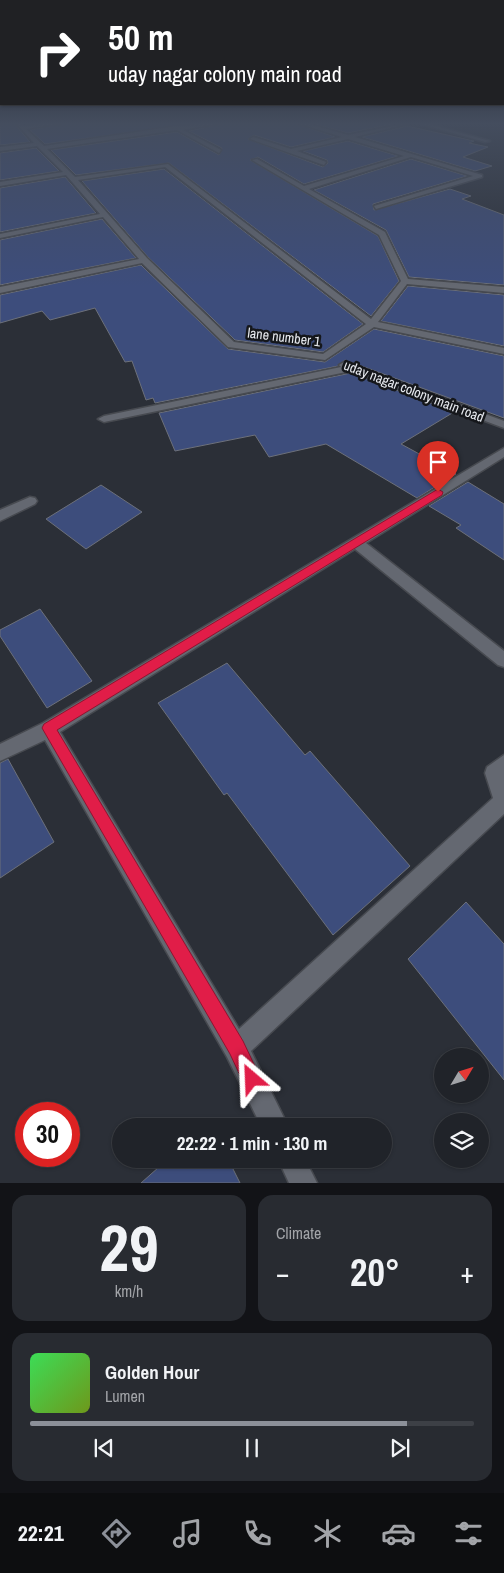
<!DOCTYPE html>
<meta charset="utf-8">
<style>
:root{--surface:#202329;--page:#282b31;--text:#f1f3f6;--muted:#a2a4a8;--line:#3d4046;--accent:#8c9099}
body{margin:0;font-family:"Archivo Narrow",sans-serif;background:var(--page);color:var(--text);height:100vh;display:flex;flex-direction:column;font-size:19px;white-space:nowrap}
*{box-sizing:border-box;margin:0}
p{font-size:16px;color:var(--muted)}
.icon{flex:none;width:28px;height:28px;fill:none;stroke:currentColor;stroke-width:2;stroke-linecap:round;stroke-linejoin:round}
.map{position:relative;height:1183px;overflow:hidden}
.drawer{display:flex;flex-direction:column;gap:12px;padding:12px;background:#121317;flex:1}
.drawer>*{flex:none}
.hud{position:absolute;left:0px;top:0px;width:505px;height:105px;box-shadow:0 1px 4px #0004,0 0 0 1px var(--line);background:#202124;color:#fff;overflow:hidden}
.needle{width:32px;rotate:52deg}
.tools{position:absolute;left:434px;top:1048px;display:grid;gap:10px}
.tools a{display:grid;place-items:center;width:55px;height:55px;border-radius:50%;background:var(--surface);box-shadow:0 1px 4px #0004,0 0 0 1px var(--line);font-size:25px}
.speed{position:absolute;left:15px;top:1102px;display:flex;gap:10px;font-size:25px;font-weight:700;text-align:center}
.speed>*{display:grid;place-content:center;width:65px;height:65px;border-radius:50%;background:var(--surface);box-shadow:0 1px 4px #0004,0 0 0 1px var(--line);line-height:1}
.speed .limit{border:8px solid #d22;background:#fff;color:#111}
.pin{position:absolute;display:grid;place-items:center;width:42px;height:42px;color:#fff;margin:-51px -21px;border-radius:50% 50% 50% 0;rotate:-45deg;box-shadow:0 0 5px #0007}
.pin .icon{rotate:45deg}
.me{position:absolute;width:55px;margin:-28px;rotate:334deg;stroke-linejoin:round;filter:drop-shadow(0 0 4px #0008)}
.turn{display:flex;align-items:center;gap:18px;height:105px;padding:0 25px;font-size:22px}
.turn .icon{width:65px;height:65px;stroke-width:2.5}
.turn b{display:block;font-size:35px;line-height:42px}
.big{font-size:38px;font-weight:700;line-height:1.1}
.drawer .card{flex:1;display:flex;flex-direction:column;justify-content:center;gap:8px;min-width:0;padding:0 18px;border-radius:15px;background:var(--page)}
.drawer .dial{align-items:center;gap:0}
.dial b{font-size:65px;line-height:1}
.song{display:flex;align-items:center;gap:15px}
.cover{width:60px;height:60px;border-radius:8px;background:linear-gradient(135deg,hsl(130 70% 55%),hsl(80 70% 35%))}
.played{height:5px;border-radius:2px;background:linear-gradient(90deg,var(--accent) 85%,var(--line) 85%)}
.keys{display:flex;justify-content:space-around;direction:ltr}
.heat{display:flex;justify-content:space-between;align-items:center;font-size:28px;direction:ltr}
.drawer .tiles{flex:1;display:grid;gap:12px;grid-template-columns:1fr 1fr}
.card:last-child{grid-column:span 2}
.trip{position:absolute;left:112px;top:1118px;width:280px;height:50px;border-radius:25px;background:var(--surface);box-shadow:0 1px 4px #0004,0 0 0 1px var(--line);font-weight:700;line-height:50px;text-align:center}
.menu{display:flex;height:80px;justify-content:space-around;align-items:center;background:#0d0e10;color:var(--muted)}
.menu .icon{width:35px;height:35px}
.menu .on{color:var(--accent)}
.menu b{font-size:22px;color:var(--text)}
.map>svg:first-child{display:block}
.building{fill:#3d4d7c;stroke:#6c707a}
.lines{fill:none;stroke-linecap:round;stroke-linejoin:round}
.street-casing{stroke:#474a50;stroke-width:3}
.street{fill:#646871;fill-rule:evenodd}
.route{fill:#e11d48;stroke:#92132f}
.labels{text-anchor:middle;stroke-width:5;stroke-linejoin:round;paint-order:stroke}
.far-street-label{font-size:14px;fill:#e8ebf0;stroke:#15171b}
</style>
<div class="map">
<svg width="504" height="1183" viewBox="0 0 504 1183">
<rect width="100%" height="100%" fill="#2b2f37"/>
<path class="building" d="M0,122h13l17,20 -30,3z
M71,122h134l-160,22 -15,-14z
M229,122h63l43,15 -44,10 -37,-12 -6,4 75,28 5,-4 -1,-3 -24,-9 45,-10 50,15 -94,28 -46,-27 -8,3 128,76 21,45 -28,35 -202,-153 -93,12 -25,-25 126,-18 42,23 3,-7 -33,-17z
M308,122h81l8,1 -49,10z
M407,126l67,15 -5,2 19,4 -25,10 29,9 -17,5 -113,-34z
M36,148l23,23 -59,9v-27z
M411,159l56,17 -94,28 1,6 76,-21 21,7 -9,3 42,16v70l-95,-8 -23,-47 -72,-40z
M164,169l199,155 -40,28 -88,-12 -87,-83 -66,-76z
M65,177l31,36 -96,19v-44z
M102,219l34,39 -136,27v-45z
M141,265l87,84 97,13 49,-33 130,27v62l-159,-58 -7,6 -183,37 -2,-5 -7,2 -14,-39 -7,1 -30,-54 -45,12 -8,-9 -42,12v-28z
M408,286l96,9v51l-123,-25z
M351,373l103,39 -53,32 55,30 -39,24 -91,-54 -57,13 -14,-22 -80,16 -16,-38z
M468,482l36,22v56l-48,-32 5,-3 -32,-19z
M101,485l41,27 -56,37 -40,-30z
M40,609l52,72 -45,27 -47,-72v-6z
M227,663l78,92 5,-4 100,115 -77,69 -106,-142 -3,2 -66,-92z
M8,759l46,83 -54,36v-115z
M466,902l38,42v136l-96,-121z
M168,1159h60l12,24h-99z"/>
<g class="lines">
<g class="street-casing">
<path id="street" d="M15,122h6l2,4 46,-4 -43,7 18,17 132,-20 51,-4 -44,8 38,20 -2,3 -42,-23 -130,19 28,28 93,-13 203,155 30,-38 -22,-46 -127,-75 5,-1 47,27 100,-30 -56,-17 -51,12 29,11 -2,3 -74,-26 3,-2 38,12 51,-12 -48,-15h8l46,13 66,-13 -59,15 127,38v2l-106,32 -2,-3 99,-30 -62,-19 -102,32 76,43 23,47 96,8v6l-97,-9 -29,38 126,26v6l-130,-27 -49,33 -97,-13 -86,-84 -142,30v-6l139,-28 -36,-42 -103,21v-4l100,-20 -34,-39 -66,11v-4l63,-10 -26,-26 -37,5v-4l34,-4zM165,167l201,157 -43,30 -89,-12 -87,-84 -69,-78z
M414,122h8l68,19 -5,1z
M344,362l160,59v7l-153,-57 -247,51 -6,-3 6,-3 237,-49 -2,-2z
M504,448v9l-138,86 138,108v16l-6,-2 -143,-116 -295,183 179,297 254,-231 -8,-25 2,-6 17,-12v59l-253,237 37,75h-27l-34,-69 -182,-317 -45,21v-17l43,-21z
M30,497l5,1 2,3 -2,3 -35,17v-11z
M278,1159h27l12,24h-28z"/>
</g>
<use href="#street" class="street"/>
</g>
<linearGradient id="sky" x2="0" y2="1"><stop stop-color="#181a1e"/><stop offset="0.43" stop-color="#444d5e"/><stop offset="1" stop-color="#444d5e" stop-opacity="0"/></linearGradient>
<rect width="504" height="287" fill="url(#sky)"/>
<path class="route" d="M438,489l5,3 -1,3 -385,235 186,311 18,38 -3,7 -6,3 -7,-3 -15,-32 -188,-326 2,-4z"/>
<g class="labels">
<g class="far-street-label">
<text transform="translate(284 337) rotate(7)" y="5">lane number 1</text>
<text transform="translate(414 391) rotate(21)" y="5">uday nagar colony main road</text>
</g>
</g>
</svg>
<div class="tools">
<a><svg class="needle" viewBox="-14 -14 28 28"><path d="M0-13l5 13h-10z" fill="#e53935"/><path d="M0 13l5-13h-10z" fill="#a2a4a8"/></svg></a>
<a><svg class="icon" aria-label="layers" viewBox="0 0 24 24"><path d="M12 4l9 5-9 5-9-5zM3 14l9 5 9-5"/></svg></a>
</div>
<div class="speed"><div class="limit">30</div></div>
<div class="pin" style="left:438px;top:492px;background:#d93025"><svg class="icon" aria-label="arrive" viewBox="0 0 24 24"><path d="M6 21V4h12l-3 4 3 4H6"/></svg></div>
<svg class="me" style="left:252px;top:1079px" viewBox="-20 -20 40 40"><path d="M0-17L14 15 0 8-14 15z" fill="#e11d48" stroke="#fff" stroke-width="4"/></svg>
<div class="trip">22:22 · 1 min · 130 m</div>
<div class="hud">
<div class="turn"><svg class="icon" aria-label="right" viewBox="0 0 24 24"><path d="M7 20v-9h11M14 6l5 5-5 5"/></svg><div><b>50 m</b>uday nagar colony main road</div></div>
</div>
</div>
<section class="drawer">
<div class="tiles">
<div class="card dial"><b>29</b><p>km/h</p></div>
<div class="card"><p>Climate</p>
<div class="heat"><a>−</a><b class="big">20°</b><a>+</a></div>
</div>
<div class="card">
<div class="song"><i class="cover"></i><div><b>Golden Hour</b><p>Lumen</p></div></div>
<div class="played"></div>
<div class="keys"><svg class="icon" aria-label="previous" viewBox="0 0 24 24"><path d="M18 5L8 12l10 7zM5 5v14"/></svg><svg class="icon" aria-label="pause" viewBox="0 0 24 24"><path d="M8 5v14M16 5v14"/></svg><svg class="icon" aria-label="next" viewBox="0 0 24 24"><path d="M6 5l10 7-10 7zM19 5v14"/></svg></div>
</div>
</div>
</section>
<nav class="menu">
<b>22:21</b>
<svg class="icon on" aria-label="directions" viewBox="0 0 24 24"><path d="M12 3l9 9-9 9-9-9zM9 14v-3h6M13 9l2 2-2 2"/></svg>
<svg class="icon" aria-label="music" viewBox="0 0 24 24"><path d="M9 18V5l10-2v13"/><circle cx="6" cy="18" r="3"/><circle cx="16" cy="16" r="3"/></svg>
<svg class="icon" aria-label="phone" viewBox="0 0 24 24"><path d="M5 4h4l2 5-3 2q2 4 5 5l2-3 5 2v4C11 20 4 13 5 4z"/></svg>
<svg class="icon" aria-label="climate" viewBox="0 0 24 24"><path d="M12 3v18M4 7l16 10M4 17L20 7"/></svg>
<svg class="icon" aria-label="car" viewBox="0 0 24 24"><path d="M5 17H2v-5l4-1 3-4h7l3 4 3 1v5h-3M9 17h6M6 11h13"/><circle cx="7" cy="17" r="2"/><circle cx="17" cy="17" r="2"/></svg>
<svg class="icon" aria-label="filters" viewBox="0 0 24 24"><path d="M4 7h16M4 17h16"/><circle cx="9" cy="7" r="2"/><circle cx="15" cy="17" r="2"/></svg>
</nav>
